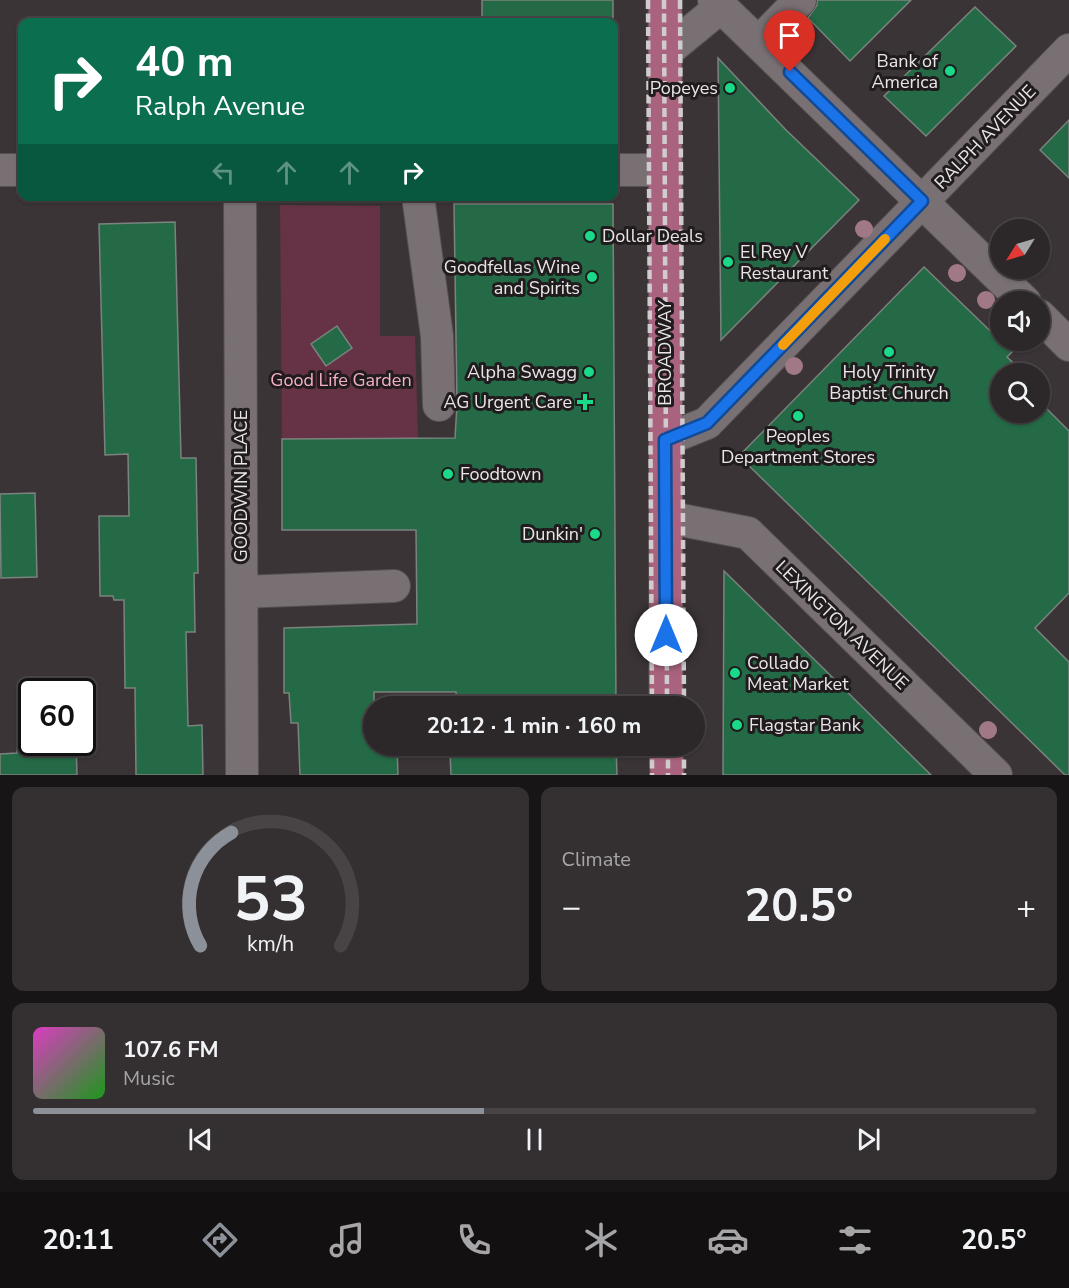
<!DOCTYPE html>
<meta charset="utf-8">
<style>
:root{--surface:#2c2728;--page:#342f30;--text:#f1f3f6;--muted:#a6a5a8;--line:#484445;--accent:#8c9099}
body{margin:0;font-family:"Nunito Sans",sans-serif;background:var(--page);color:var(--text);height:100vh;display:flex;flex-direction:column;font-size:22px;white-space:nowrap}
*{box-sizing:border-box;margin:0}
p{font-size:20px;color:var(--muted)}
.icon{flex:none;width:33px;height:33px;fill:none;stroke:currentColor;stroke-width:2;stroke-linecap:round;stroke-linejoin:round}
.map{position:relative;height:775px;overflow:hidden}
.drawer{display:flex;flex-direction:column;gap:12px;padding:12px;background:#181516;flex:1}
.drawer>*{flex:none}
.top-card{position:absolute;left:18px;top:18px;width:600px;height:183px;border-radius:12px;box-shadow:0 2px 4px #0004,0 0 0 2px var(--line);background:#0b6e4f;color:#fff;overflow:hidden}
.needle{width:39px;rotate:233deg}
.tools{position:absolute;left:990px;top:219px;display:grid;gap:12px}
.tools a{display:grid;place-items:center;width:60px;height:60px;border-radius:50%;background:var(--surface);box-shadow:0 2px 4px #0004,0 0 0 2px var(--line);font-size:30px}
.speed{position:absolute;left:18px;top:678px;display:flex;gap:12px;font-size:30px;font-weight:700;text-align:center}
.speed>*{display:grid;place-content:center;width:78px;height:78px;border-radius:50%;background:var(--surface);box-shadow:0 2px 4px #0004,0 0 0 2px var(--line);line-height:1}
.speed .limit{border:3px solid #111;border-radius:9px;background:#fff;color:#111}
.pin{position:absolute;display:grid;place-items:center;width:51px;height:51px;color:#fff;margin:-62px -26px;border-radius:50% 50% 50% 0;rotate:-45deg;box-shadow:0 0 6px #0007}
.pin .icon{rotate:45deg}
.me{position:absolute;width:66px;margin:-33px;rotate:0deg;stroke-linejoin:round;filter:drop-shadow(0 0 4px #0008)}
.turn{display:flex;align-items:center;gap:21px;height:126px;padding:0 18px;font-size:27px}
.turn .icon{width:78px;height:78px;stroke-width:2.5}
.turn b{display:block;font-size:42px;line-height:51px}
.lanes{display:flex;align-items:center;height:57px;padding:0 18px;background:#0003;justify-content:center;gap:30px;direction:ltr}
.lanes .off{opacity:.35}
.big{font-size:45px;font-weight:700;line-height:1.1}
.drawer .tile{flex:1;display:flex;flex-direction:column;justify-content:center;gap:9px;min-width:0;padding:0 21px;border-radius:12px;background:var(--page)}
.drawer .dial{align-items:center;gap:0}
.dial svg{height:156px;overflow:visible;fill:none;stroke:var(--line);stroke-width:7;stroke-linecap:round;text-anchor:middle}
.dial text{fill:var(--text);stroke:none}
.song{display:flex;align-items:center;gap:18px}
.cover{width:72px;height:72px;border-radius:9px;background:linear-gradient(135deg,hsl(310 70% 55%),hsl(120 70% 35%))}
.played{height:6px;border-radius:3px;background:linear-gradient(90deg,var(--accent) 45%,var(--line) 45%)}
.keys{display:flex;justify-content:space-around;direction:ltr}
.heat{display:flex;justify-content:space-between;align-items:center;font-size:33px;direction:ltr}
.drawer .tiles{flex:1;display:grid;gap:12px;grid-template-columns:1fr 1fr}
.tile:last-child{grid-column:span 2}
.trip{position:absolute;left:363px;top:696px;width:342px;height:60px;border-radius:30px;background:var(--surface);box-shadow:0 2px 4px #0004,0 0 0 2px var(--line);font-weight:700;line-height:60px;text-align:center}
.tab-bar{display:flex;height:96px;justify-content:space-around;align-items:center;background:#121010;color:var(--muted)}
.tab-bar .icon{width:42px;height:42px}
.tab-bar .active{color:var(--accent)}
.tab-bar b{font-size:27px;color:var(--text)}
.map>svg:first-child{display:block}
.green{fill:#663246}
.building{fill:#246a46;stroke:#7b837e;stroke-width:1.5}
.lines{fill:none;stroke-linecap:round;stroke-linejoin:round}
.minor-casing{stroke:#565052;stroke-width:34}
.major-casing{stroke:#565052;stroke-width:35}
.minor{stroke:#797073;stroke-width:32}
.major{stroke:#aa637e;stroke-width:33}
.rail{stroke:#d0cbcd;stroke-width:4.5;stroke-dasharray:9 4.5;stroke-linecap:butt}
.tree{fill:#a17885}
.route-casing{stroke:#114b97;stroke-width:15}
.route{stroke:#1a73e8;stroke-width:10}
.slow{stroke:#f59e0b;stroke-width:10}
.poi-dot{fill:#1ad988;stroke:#201c1d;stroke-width:2}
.labels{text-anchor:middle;stroke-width:6;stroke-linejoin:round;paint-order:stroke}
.poi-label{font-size:18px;fill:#eae5e7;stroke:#201c1d;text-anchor:end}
.street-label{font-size:18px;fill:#eae5e7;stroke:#201c1d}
.park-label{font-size:18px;fill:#f5afc6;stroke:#201c1d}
</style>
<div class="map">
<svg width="1069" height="775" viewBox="0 0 1069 775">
<rect width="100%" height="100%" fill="#3b3436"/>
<path class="green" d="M280,205l100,1v130h35l3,103h-136z"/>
<path class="building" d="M482,0h131v22h-131z
M817,0h94l-61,61 -42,-43 9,-13z
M975,7l41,39 -90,90 -42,-40z
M718,58l68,72 73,70 -138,140z
M1069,120v58l-29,-28z
M454,204h159l3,502h-159l-1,-14h-82v54h23l1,29h-98l-2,-52h-7l-2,-30h-5v-65l133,-4 -1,-94h-134v-91l173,-1 2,-34z
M175,222l6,236h15l2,115h-4l1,59h-9l2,94 14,-1 1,50h-67l-1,-87h-10l-1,-88h-10l-1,-4h-13l-1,-80h30l-1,-62 -23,1 -6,-231z
M924,267l88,85 -5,5 18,17h-25v38h40v-10l29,29v162l-34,35 34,34v113h-4l-326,-319z
M337,326l15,22 -26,18 -15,-22z
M35,493l2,84 -36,1 -1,-84z
M724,571l99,97 108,107h-208z
M17,742h59l1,33h-77v-21l17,-1z
M458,746h158l1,29h-166l-1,-23h8z"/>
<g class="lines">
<g class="minor-casing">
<path id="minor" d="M714,0l311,302
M759,42l41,-42
M666,52l56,-46
M0,170h22
M614,170h51
M240,196l2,579
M418,196l19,140 2,69
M1040,316l29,29
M665,440l42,-17 362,-373
M666,517l82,16 248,242
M242,592l152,-6"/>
</g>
<g class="major-casing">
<path id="major" d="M665,0l1,706
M666,746l1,29"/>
</g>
<use href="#minor" class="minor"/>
<use href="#major" class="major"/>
<path class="rail" d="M648,0l4,706
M664,0l3,706
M680,0l4,706
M652,746v29
M668,746v29
M684,746v29"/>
</g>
<g class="tree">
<circle cx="864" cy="229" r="9"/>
<circle cx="957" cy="273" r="9"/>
<circle cx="986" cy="300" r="9"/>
<circle cx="794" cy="366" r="9"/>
<circle cx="988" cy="730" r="9"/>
</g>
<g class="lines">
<g class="route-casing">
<path id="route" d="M666,635l-1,-195 42,-17 215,-222 -132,-129"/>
</g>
<use href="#route" class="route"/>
<path class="slow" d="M783,345l102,-106"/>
</g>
<g class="poi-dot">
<circle cx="950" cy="71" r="6"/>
<circle cx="730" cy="88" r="6"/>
<circle cx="590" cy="236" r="6"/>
<circle cx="728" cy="262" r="6"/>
<circle cx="592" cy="277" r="6"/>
<circle cx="889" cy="352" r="6"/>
<circle cx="589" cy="372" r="6"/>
<path d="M582 393h6v6h6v6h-6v6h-6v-6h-6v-6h6z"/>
<circle cx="798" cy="416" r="6"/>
<circle cx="448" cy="474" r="6"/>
<circle cx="595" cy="534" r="6"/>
<circle cx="735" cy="673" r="6"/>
<circle cx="737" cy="725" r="6"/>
</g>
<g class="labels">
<g class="poi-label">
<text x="938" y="67">Bank of<tspan x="938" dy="21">America</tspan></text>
<text x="718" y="94">Popeyes</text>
<text x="602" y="242" text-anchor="start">Dollar Deals</text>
<text x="740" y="258" text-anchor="start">El Rey V<tspan x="740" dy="21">Restaurant</tspan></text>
<text x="580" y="273">Goodfellas Wine<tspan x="580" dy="21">and Spirits</tspan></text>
<text x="577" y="378">Alpha Swagg</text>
<text x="889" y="378" text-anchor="middle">Holy Trinity<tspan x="889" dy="21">Baptist Church</tspan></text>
<text x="572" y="408">AG Urgent Care</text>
<text x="798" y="442" text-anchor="middle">Peoples<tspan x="798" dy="21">Department Stores</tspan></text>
<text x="460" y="480" text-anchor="start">Foodtown</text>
<text x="583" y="540">Dunkin'</text>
<text x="747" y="669" text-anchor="start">Collado<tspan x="747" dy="21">Meat Market</tspan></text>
<text x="749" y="731" text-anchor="start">Flagstar Bank</text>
</g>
<g class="street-label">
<text transform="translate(985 137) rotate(-46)" y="6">RALPH AVENUE</text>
<text transform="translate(665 353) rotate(-90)" y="6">BROADWAY</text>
<text transform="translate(241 486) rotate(-90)" y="6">GOODWIN PLACE</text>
<text transform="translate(842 625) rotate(44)" y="6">LEXINGTON AVENUE</text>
</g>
<g class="park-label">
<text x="341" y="386">Good Life Garden</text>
</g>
</g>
</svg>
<div class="tools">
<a><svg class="needle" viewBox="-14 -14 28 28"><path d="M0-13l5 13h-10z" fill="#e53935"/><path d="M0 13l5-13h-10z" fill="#a6a5a8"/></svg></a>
<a><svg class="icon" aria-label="sound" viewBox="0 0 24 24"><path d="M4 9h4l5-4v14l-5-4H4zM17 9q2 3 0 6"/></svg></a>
<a><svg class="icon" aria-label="search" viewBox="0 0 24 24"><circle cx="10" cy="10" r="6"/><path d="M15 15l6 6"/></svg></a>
</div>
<div class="speed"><div class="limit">60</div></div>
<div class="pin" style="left:790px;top:72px;background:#d93025"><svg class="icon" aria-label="arrive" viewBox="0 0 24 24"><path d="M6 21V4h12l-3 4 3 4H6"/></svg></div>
<svg class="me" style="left:666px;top:635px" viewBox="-20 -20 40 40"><circle r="19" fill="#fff"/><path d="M0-13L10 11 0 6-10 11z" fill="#1a73e8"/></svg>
<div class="trip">20:12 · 1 min · 160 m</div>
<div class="top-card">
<div class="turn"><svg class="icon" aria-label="right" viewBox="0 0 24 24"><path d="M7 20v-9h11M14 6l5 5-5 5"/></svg><div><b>40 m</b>Ralph Avenue</div></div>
<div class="lanes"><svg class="icon off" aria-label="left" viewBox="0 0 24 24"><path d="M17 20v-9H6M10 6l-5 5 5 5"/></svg><svg class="icon off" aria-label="ahead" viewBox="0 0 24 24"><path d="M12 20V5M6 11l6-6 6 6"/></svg><svg class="icon off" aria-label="ahead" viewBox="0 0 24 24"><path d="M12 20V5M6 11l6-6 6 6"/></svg><svg class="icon" aria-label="right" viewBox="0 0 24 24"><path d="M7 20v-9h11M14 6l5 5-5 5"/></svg></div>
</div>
</div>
<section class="drawer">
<div class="tiles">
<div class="tile dial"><svg viewBox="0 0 100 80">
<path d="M14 69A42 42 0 1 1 86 69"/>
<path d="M14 69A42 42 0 0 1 30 11" stroke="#8c9099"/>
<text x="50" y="56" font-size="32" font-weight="700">53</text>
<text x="50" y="72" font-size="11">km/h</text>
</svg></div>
<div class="tile"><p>Climate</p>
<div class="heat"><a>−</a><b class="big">20.5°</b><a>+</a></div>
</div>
<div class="tile">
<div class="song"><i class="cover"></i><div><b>107.6 FM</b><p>Music</p></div></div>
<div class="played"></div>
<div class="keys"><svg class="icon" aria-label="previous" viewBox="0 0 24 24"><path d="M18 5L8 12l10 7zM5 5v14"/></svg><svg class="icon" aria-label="pause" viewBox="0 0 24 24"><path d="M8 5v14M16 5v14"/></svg><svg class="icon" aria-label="next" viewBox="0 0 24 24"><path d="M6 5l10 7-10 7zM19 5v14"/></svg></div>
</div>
</div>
</section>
<nav class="tab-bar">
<b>20:11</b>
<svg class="icon active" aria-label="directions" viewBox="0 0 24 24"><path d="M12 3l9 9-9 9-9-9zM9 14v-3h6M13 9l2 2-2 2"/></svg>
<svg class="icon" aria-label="music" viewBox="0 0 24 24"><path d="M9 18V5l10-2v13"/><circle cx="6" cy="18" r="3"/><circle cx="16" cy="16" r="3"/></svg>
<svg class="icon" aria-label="phone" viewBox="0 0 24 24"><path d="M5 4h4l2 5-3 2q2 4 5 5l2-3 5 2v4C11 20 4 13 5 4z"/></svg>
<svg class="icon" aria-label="climate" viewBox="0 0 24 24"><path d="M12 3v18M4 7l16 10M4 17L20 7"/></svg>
<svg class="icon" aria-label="car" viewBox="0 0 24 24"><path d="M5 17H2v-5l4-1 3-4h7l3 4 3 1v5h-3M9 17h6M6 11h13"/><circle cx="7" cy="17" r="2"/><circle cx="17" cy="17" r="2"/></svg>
<svg class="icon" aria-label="filters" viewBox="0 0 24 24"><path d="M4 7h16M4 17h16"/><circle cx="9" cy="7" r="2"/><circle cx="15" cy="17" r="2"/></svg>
<b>20.5°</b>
</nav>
